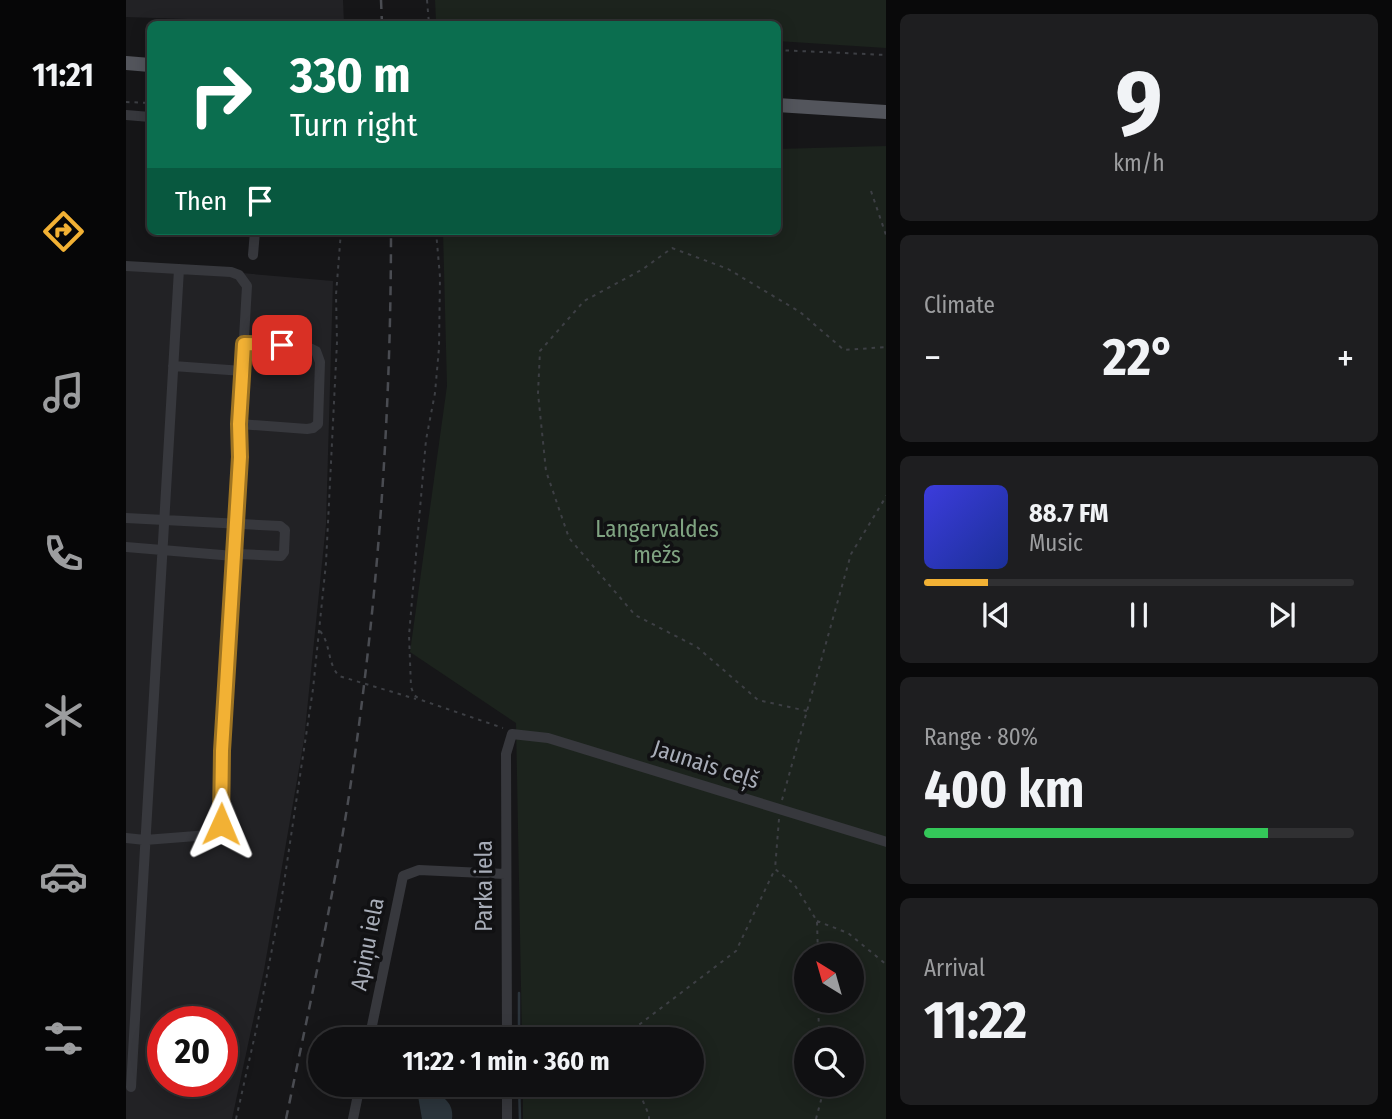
<!DOCTYPE html>
<meta charset="utf-8">
<style>
:root{--surface:#101012;--page:#1e1e20;--text:#f1f3f6;--muted:#9c9d9f;--line:#303032;--accent:#f2b134}
body{margin:0;font-family:"Fira Sans Condensed",sans-serif;background:var(--page);color:var(--text);height:100vh;display:flex;flex-direction:column;font-size:26px;white-space:nowrap}
*{box-sizing:border-box;margin:0}
p{font-size:23px;color:var(--muted)}
.icon{flex:none;width:38px;height:38px;fill:none;stroke:currentColor;stroke-width:2;stroke-linecap:round;stroke-linejoin:round}
.map{position:relative;flex:1;overflow:hidden}
.sheet{display:flex;flex-direction:column;gap:14px;padding:14px;background:#09090a;width:506px}
.sheet>*{flex:none}
.banner{position:absolute;left:21px;top:21px;width:634px;height:214px;border-radius:10px;box-shadow:0 4px 18px #0003,0 0 0 2px var(--line);background:#0b6e4f;color:#fff;overflow:hidden}
.needle{width:46px;rotate:323deg}
.fabs{position:absolute;left:668px;top:943px;display:grid;gap:14px}
.fabs a{display:grid;place-items:center;width:70px;height:70px;border-radius:50%;background:var(--surface);box-shadow:0 4px 18px #0003,0 0 0 2px var(--line);font-size:35px}
.speed{position:absolute;left:21px;top:1006px;display:flex;gap:14px;font-size:35px;font-weight:700;text-align:center}
.speed>*{display:grid;place-content:center;width:91px;height:91px;border-radius:50%;background:var(--surface);box-shadow:0 4px 18px #0003,0 0 0 2px var(--line);line-height:1}
.speed .limit{border:10px solid #d22;background:#fff;color:#111}
.pin{position:absolute;display:grid;place-items:center;width:60px;height:60px;color:#fff;margin:-30px;border-radius:14px;box-shadow:0 4px 10px #0006}
.me{position:absolute;width:77px;margin:-38px;rotate:1deg;stroke-linejoin:round;filter:drop-shadow(0 0 5px #0008)}
.turn{display:flex;align-items:center;gap:24px;height:147px;padding:0 28px;font-size:32px}
.turn .icon{width:91px;height:91px;stroke-width:2.5}
.turn b{display:block;font-size:49px;line-height:60px}
.then{display:flex;align-items:center;height:66px;padding:0 28px;background:#0003;gap:14px;font-size:26px}
.big{font-size:52px;font-weight:700;line-height:1.1}
.sheet .tile{flex:1;display:flex;flex-direction:column;justify-content:center;gap:10px;min-width:0;padding:0 24px;border-radius:10px;background:var(--page)}
.sheet .dial{align-items:center;gap:0}
.dial b{font-size:91px;line-height:1}
.song{display:flex;align-items:center;gap:21px}
.cover{width:84px;height:84px;border-radius:10px;background:linear-gradient(135deg,hsl(240 70% 55%),hsl(230 70% 35%))}
.played{height:7px;border-radius:4px;background:linear-gradient(90deg,var(--accent) 15%,var(--line) 15%)}
.keys{display:flex;justify-content:space-around;direction:ltr}
.heat{display:flex;justify-content:space-between;align-items:center;font-size:38px;direction:ltr}
.charge{height:10px;border-radius:5px;background:linear-gradient(90deg,#34c759 80%,var(--line) 0)}
.trip{position:absolute;left:182px;top:1027px;width:396px;height:70px;border-radius:35px;background:var(--surface);box-shadow:0 4px 18px #0003,0 0 0 2px var(--line);font-weight:700;line-height:70px;text-align:center}
main{display:flex;flex:1;min-height:0}
.menu{display:flex;flex-direction:column;width:126px;justify-content:space-around;align-items:center;background:#060607;color:var(--muted)}
.menu .icon{width:49px;height:49px}
.menu .active{color:var(--accent)}
.menu b{font-size:32px;color:var(--text)}
.map>svg:first-child{display:block}
.built{fill:#222225;fill-rule:evenodd}
.green{fill:#1c231d;fill-rule:evenodd}
.water{fill:#2c353c}
.lines{fill:none;stroke-linecap:round;stroke-linejoin:round}
.stream{stroke:#2c353c;stroke-width:2.5}
.path{stroke:#3d3f44;stroke-width:2;stroke-dasharray:3.5 5;stroke-linecap:butt}
.minor{stroke:#37383d;stroke-width:10}
.major{stroke:#53555c;stroke-width:14}
.rail{stroke:#4a4c52;stroke-width:2.5;stroke-dasharray:9 7;stroke-linecap:butt}
.route-casing{stroke:#9d7322;stroke-width:18}
.route{stroke:#f2b134;stroke-width:12}
.labels{text-anchor:middle;stroke-width:7;stroke-linejoin:round;paint-order:stroke}
.park-label{font-size:23px;fill:#7fa381;stroke:#111113}
.street-label{font-size:23px;fill:#a8adb8;stroke:#111113}
</style>
<main>
<nav class="menu">
<b>11:21</b>
<svg class="icon active" aria-label="directions" viewBox="0 0 24 24"><path d="M12 3l9 9-9 9-9-9zM9 14v-3h6M13 9l2 2-2 2"/></svg>
<svg class="icon" aria-label="music" viewBox="0 0 24 24"><path d="M9 18V5l10-2v13"/><circle cx="6" cy="18" r="3"/><circle cx="16" cy="16" r="3"/></svg>
<svg class="icon" aria-label="phone" viewBox="0 0 24 24"><path d="M5 4h4l2 5-3 2q2 4 5 5l2-3 5 2v4C11 20 4 13 5 4z"/></svg>
<svg class="icon" aria-label="climate" viewBox="0 0 24 24"><path d="M12 3v18M4 7l16 10M4 17L20 7"/></svg>
<svg class="icon" aria-label="car" viewBox="0 0 24 24"><path d="M5 17H2v-5l4-1 3-4h7l3 4 3 1v5h-3M9 17h6M6 11h13"/><circle cx="7" cy="17" r="2"/><circle cx="17" cy="17" r="2"/></svg>
<svg class="icon" aria-label="filters" viewBox="0 0 24 24"><path d="M4 7h16M4 17h16"/><circle cx="9" cy="7" r="2"/><circle cx="15" cy="17" r="2"/></svg>
</nav>
<div class="map">
<svg width="761" height="1119" viewBox="0 0 761 1119">
<rect width="100%" height="100%" fill="#161618"/>
<path class="built" d="M0,0h217l1,24 -218,-7z
M0,263l207,18 -7,243 -22,216 -40,230 -32,149h-106zM37,1022h59v60h-59z"/>
<path class="green" d="M309,0h451v48l-109,-7v-17h-276l-65,-3z
M760,146v973h-363v-34h168v-45l-169,-1 -6,-316 -106,-71 37,-266 -4,-155h334v-82zM681,956h45v45h-45zM681,1040h45v45h-45z"/>
<path class="water" d="M303,1091c15,4 25,13 23,28h-30l-4,-23 4,-4z"/>
<g class="lines">
<path class="stream" d="M393,993v47
M393,1085l1,34"/>
<path class="path" d="M301,0l2,24
M651,50l110,5
M0,102l24,1
M745,191l16,47
M310,231l4,46 -1,71 -4,45 -9,47 -17,195 2,52 3,8 7,5 82,28
M194,631c11,13 7,32 19,45l77,23
M681,711l-49,-11 -61,-53 -62,-32 -66,-77 -23,-67 -8,-78 2,-42 44,-50 59,-32 29,-21 56,21 72,43 44,38 43,-3
M656,800l69,-246 36,-59
M653,819l-4,50 19,15 23,37 1,35
M691,921l31,12 39,32
M692,1001l1,30 2,9
M493,1040l117,-89 39,-82
M510,1085l13,30v4
M110,1119l21,-93 24,-123 32,-214 13,-126 11,-221 -1,-47 5,-64
M690,1119l9,-34"/>
<path class="minor" d="M0,115l24,2
M127,255l2,-24
M0,266l105,6 8,3 8,11 -8,138 2,10 -19,317 -1,73 -4,6 -8,5 -64,5 -19,-2
M47,366l70,5
M113,424l68,5 6,-1 5,-4 2,-62 -4,-11c-19,-11 -50,-7 -71,-8
M0,518l154,8 5,4 -1,22 -3,4 -44,-2 -3,2 -108,-9
M243,1040l34,-164 16,-6 86,4
M381,1040l-1,-286 6,-20 36,4 339,104
M381,1085v34
M5,1087l48,-818
M227,1119l7,-34"/>
<path class="major" d="M0,63l24,2
M651,105l110,7"/>
<path class="rail" d="M255,0l1,24
M160,1119c22,-105 45,-211 62,-317 29,-189 43,-380 43,-571"/>
</g>
<g class="lines">
<g class="route-casing">
<path id="route" d="M95,824l1,-73 18,-294 -1,-33 5,-80 38,1"/>
</g>
<use href="#route" class="route"/>
</g>
<g class="labels">
<g class="park-label">
<text x="531" y="537">Langervaldes<tspan x="531" dy="26">mežs</tspan></text>
</g>
<g class="street-label">
<text transform="translate(580 764) rotate(18)" y="8">Jaunais ceļš</text>
<text transform="translate(358 886) rotate(-90)" y="8">Parka iela</text>
<text transform="translate(241 944) rotate(-79)" y="8">Apiņu iela</text>
</g>
</g>
</svg>
<div class="fabs">
<a><svg class="needle" viewBox="-14 -14 28 28"><path d="M0-13l5 13h-10z" fill="#e53935"/><path d="M0 13l5-13h-10z" fill="#9c9d9f"/></svg></a>
<a><svg class="icon" aria-label="search" viewBox="0 0 24 24"><circle cx="10" cy="10" r="6"/><path d="M15 15l6 6"/></svg></a>
</div>
<div class="speed"><div class="limit">20</div></div>
<div class="pin" style="left:156px;top:345px;background:#d93025"><svg class="icon" aria-label="arrive" viewBox="0 0 24 24"><path d="M6 21V4h12l-3 4 3 4H6"/></svg></div>
<svg class="me" style="left:95px;top:824px" viewBox="-20 -20 40 40"><path d="M0-17L14 15 0 8-14 15z" fill="#f2b134" stroke="#fff" stroke-width="4"/></svg>
<div class="trip">11:22 · 1 min · 360 m</div>
<div class="banner">
<div class="turn"><svg class="icon" aria-label="right" viewBox="0 0 24 24"><path d="M7 20v-9h11M14 6l5 5-5 5"/></svg><div><b>330 m</b>Turn right</div></div>
<div class="then">Then<svg class="icon" aria-label="arrive" viewBox="0 0 24 24"><path d="M6 21V4h12l-3 4 3 4H6"/></svg></div>
</div>
</div>
<section class="sheet">
<div class="tile dial"><b>9</b><p>km/h</p></div>
<div class="tile"><p>Climate</p>
<div class="heat"><a>−</a><b class="big">22°</b><a>+</a></div>
</div>
<div class="tile">
<div class="song"><i class="cover"></i><div><b>88.7 FM</b><p>Music</p></div></div>
<div class="played"></div>
<div class="keys"><svg class="icon" aria-label="previous" viewBox="0 0 24 24"><path d="M18 5L8 12l10 7zM5 5v14"/></svg><svg class="icon" aria-label="pause" viewBox="0 0 24 24"><path d="M8 5v14M16 5v14"/></svg><svg class="icon" aria-label="next" viewBox="0 0 24 24"><path d="M6 5l10 7-10 7zM19 5v14"/></svg></div>
</div>
<div class="tile"><p>Range · 80%</p><b class="big">400 km</b><div class="charge"></div></div>
<div class="tile"><p>Arrival</p><b class="big">11:22</b></div>
</section>
</main>
